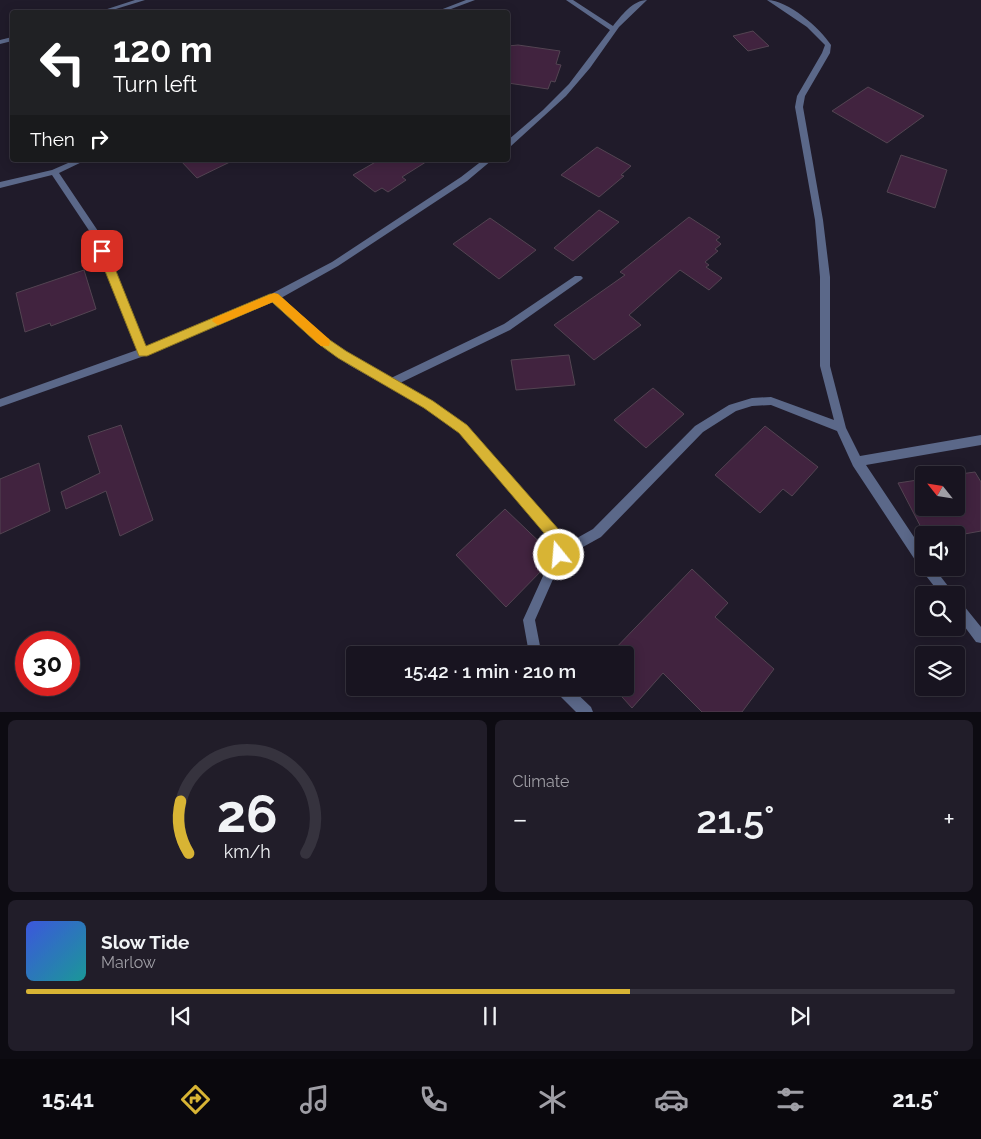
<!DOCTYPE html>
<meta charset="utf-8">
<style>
:root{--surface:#181420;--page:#211d29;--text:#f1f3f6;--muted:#9f9ea5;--line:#36333e;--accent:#d8b434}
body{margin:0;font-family:Raleway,sans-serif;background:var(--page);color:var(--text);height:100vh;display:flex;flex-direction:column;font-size:19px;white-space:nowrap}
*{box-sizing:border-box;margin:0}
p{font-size:16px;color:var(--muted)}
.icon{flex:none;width:28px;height:28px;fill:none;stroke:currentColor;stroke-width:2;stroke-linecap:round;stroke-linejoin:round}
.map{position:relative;height:712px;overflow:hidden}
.details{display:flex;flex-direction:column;gap:8px;padding:8px;background:#0d0b12;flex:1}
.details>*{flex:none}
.guide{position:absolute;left:10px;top:10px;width:500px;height:152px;border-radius:5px;box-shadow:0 2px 12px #0003,0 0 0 1px var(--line);background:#202124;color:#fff;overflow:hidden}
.needle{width:32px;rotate:300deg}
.tools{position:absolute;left:915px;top:466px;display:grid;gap:10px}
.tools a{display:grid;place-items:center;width:50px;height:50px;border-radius:5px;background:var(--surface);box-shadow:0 2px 12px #0003,0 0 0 1px var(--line);font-size:25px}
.speed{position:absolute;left:15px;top:631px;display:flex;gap:10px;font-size:25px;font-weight:700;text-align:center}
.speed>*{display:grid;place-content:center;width:65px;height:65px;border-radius:50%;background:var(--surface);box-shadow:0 2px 12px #0003,0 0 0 1px var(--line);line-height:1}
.speed .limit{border:8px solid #d22;background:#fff;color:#111}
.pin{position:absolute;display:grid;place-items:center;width:42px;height:42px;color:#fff;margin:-21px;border-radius:10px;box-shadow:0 2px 8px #0006}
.me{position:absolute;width:55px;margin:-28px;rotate:343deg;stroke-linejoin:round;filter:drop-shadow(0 0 4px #0008)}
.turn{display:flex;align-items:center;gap:18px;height:105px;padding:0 20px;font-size:22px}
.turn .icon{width:65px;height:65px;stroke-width:2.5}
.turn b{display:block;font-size:35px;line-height:42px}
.then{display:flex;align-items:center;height:48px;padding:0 20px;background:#0003;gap:10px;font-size:19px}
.big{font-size:38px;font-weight:600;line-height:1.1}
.details .tile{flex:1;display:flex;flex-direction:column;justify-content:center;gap:8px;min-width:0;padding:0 18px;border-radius:8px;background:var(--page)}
.details .dial{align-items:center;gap:0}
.dial svg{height:130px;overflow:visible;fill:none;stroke:var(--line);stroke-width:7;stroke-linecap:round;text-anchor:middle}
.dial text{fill:var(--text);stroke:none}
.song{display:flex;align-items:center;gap:15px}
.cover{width:60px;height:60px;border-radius:8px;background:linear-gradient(135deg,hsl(230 70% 55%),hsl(180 70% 35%))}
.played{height:5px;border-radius:2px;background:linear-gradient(90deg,var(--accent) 65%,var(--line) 65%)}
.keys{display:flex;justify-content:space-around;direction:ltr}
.heat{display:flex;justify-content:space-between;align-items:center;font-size:28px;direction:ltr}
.details .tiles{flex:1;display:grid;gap:8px;grid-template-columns:1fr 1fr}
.tile:last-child{grid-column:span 2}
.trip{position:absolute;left:346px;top:646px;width:288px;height:50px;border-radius:5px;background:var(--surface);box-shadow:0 2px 12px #0003,0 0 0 1px var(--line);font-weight:600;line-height:50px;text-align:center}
.dock{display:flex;height:80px;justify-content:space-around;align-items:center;background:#0a080d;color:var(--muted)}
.dock .icon{width:35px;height:35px}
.dock .selected{color:var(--accent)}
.dock b{font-size:22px;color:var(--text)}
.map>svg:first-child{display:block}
.building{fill:#41233f;stroke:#534452}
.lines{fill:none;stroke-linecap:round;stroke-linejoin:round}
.street{fill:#5b6889;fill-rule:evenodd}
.route{fill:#d8b434;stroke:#8c7522}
.slow{fill:#f59e0b}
</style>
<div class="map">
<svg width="981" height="712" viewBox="0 0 981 712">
<rect width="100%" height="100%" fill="#201b2a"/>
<path class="building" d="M753,31l16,15 -21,5 -15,-15z
M518,45l42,6 -4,13 5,1 -6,17 -4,-1 -3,8 -40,-6v-37z
M868,87l56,29 -37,27 -55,-32z
M597,147l34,19 -10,9 3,1 -25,21 -38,-22z
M901,155l46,15 -12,38 -48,-16z
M180,160h54l-37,18z
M379,160h50l-27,17 4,3 -18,12 -6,-4 -7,4 -22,-17z
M599,210l20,12 -46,39 -19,-13z
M689,217l31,20 -4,3 5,4 -6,5 3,2 -13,11 4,3 -3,2 16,11 -13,12 -29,-20 -51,45 12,10 -47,35 -40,-35 71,-50 -5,-3z
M490,218l46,32 -37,29 -46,-35z
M84,270l12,39 -45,17 -1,-3 -25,9 -9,-39z
M569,355l6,30 -59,5 -5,-30z
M653,388l31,26 -38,34 -32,-28z
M121,425l32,95 -33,16 -14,-45 -40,18 -5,-17 39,-19 -12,-37z
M765,426l53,41 -26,29 -9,-7 -23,24 -45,-38z
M39,463l11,48 -50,23v-55z
M975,472l6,10v49l-22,4h-34l-27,-52 26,-4v29h32v-33h-3z
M505,509l46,44 -6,14 -39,40 -50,-52z
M692,569l36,34 -13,14 59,52 -32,43h-40l-39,-39 -31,35 -18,-20h11v-33h-16z"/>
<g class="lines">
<path class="street" d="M135,0h10l-39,12h-8z
M466,0h9l-32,12h-8z
M566,0h7l40,26c8,-10 20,-26 34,-26l-28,27 -29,41 -24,28 -55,50h-3v-6l35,-30 26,-26 41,-54z
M767,0c21,0 53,28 64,45l-1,8 -25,43 -2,11 20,113 7,57v89l16,62 14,28 121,-21v10l-115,20 58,87v16h10l21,27h-14l-18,-23 -70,-106 -16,-35 -66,-26 -19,1 -16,5 -33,21 -102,105 -18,10 -18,5 -30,68 5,26 4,9h-13l-3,-7 -5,-28 30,-66 1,-6 -3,-9 -92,-107 -35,-25 -75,-42 -32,-23 -44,-40 -126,53 -147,52v-8l137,-49 -45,-115 -40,-60 -52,13v-6l52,-12 23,-10h11l-27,13 41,61 46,113 125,-53 61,-32 129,-85 22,-17h9l-25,21 -129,85 -57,32 42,38 34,23 34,19 113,-54 71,-48h6l2,2 -2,2 -71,50 -110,53 32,18 35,25 93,106 4,9 13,-3 16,-9 102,-103 34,-21 23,-7 19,-1 63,23 -14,-54v-89l-5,-57 -20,-113 2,-11 25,-43 3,-8 -18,-18z
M12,37v4l-12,3v-4z
M956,599l4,2 21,26v16l-5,-1 -20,-27z
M555,688h16l20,19 2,5h-17l-19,-19z"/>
</g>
<path class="route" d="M102,247l6,4 38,95 124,-52h8l46,42 22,15 87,50 34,24 93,106 7,17 -3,12 -5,2 -4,-2 -5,-20 -91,-107 -35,-25 -86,-50 -22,-16 -44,-40 -125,54h-8l-42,-105z"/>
<path class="slow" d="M274,293l4,1 51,45 1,3 -1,4h-8l-48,-44 -55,23 -6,-4 2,-3z"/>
</svg>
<div class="tools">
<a><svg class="needle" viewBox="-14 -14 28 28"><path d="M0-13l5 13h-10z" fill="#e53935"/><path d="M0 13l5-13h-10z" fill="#9f9ea5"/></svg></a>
<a><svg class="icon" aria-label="sound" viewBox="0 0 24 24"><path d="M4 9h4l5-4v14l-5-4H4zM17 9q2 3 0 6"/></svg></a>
<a><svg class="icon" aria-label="search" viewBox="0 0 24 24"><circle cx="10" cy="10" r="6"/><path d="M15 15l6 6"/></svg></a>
<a><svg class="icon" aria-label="layers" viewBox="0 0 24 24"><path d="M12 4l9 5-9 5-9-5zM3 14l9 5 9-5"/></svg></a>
</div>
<div class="speed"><div class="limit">30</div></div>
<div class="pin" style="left:102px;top:251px;background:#d93025"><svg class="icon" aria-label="arrive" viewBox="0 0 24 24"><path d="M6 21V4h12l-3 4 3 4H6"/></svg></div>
<svg class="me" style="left:559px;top:555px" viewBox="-20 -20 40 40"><circle r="17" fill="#d8b434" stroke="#fff" stroke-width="3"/><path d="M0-11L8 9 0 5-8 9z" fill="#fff"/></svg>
<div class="trip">15:42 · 1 min · 210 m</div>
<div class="guide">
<div class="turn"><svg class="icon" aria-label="left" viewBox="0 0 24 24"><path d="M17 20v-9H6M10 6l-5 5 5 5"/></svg><div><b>120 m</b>Turn left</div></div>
<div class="then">Then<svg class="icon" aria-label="right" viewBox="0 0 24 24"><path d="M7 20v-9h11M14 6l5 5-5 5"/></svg></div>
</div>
</div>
<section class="details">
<div class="tiles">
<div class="tile dial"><svg viewBox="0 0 100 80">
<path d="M14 69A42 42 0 1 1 86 69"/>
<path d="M14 69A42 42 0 0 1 9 37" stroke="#d8b434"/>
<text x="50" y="56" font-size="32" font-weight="700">26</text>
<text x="50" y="72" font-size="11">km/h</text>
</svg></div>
<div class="tile"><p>Climate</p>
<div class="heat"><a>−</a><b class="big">21.5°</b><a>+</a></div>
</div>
<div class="tile">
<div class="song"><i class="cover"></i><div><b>Slow Tide</b><p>Marlow</p></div></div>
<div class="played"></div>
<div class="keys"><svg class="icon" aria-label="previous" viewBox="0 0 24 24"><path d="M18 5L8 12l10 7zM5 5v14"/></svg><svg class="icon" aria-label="pause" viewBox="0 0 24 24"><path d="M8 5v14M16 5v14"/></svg><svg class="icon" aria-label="next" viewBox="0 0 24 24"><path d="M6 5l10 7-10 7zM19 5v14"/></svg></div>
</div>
</div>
</section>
<nav class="dock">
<b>15:41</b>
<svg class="icon selected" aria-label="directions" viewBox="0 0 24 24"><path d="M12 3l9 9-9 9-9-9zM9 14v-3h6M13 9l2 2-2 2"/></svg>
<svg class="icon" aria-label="music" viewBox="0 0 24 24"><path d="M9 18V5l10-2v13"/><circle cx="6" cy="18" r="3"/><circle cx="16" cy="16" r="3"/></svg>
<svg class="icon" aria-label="phone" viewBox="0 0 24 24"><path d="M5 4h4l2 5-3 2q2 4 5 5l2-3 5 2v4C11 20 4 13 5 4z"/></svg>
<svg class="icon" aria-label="climate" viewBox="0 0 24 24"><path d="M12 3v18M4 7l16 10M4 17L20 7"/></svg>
<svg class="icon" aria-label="car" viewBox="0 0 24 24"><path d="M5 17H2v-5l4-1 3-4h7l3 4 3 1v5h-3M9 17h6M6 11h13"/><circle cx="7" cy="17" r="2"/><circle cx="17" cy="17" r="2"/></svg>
<svg class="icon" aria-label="filters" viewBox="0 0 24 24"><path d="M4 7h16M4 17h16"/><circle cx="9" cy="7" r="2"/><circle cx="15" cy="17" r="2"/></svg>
<b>21.5°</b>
</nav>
